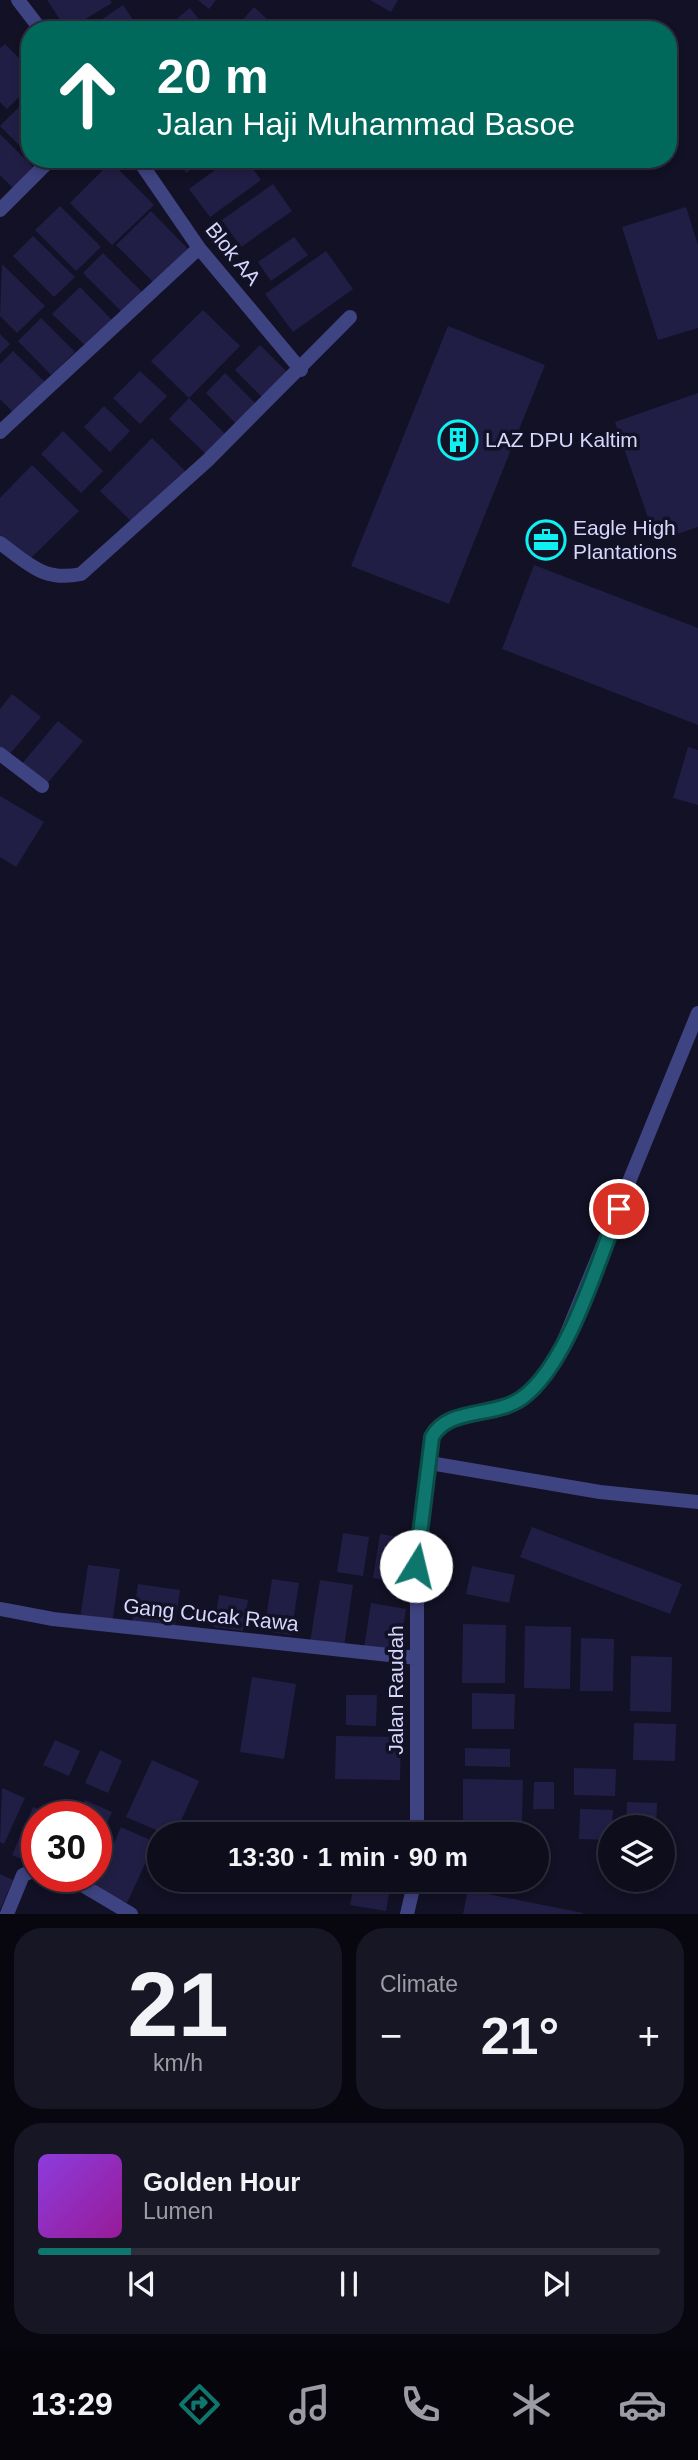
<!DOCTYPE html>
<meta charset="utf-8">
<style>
:root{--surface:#0e0d1c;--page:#171625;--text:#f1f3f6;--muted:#9b9ca3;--line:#2e2d3b;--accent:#0f766e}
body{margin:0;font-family:Arial,sans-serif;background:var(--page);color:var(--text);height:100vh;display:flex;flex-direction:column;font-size:26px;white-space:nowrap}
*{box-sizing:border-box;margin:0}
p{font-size:23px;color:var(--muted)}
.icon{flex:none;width:38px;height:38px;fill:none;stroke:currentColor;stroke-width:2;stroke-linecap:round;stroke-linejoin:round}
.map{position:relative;height:1914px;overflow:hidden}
.sheet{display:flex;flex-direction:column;gap:14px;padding:14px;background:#08070f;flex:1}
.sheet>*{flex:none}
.hud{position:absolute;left:21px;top:21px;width:656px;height:147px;border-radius:28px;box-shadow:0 4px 10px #0003,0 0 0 2px var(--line);background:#00695c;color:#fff;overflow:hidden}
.buttons{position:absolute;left:598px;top:1815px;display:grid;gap:14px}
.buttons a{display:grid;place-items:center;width:77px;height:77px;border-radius:50%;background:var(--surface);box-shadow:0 4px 10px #0003,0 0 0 2px var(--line);font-size:35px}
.speed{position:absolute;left:21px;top:1801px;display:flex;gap:14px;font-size:35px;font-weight:700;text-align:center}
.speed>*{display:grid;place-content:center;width:91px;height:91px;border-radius:50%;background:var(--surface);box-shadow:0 4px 10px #0003,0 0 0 2px var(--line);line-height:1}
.speed .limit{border:10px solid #d22;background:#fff;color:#111}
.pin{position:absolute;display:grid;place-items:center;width:60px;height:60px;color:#fff;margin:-30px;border:4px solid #fff;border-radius:50%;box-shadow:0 2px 7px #0007}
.me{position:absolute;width:77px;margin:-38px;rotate:9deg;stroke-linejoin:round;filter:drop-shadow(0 0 5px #0008)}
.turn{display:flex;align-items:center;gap:24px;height:147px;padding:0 21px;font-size:32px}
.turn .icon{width:91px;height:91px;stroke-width:2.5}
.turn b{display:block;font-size:49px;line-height:60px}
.big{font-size:52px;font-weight:800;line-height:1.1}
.sheet .tile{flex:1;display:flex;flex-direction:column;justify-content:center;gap:10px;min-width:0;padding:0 24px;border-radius:28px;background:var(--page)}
.sheet .dial{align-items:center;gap:0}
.dial b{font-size:91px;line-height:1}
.song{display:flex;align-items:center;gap:21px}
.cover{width:84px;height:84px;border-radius:10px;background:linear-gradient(135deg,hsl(270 70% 55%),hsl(300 70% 35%))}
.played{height:7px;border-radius:4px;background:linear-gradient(90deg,var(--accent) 15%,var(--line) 15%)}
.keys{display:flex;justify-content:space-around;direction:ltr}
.heat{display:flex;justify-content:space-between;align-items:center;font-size:38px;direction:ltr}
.sheet .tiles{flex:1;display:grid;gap:14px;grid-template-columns:1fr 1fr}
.tile:last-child{grid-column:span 2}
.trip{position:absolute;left:147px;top:1822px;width:402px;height:70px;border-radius:35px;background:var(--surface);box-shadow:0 4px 10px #0003,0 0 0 2px var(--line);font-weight:800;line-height:70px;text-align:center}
.dock{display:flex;height:112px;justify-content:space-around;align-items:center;background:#06050b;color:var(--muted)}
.dock .icon{width:49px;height:49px}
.dock .active{color:var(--accent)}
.dock b{font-size:32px;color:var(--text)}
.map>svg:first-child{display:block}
.building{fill:#211e45}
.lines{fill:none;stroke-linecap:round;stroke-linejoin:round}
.street{stroke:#3e4381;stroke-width:14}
.route-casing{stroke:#0a4d48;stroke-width:18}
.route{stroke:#0f766e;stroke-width:12}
.labels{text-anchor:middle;stroke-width:7;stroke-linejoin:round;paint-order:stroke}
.street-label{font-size:21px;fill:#d7d7fd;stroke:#121125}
.poi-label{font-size:21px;fill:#d7d7fd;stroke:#121125;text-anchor:start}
</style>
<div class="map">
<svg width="698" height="1914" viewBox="0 0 698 1914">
<rect width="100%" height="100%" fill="#121125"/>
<path class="building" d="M47,0h63l2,3 -45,27z
M198,0h18l-7,9z
M370,0h28l-7,12z
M123,5l17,25h-54z
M254,7l25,23h-45z
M190,8l17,22h-44z
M5,44l25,25v17l-23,23 -7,-7v-54z
M30,96v60l-30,-30z
M0,134l36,36 -21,20 -15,-15z
M176,159h30l-20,14z
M230,159h16l15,21 -51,37 -21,-28z
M111,162l43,43 -42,40 -42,-42z
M273,184l19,27 -51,36 -19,-27z
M60,206l41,41 -25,24 -41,-41z
M686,207l12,38v83l-40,12 -36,-113z
M151,211l38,39 -34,34 -39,-39z
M33,236l42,41 -21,20 -41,-41z
M294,237l14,18 -37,26 -13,-19z
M326,251l27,38 -60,43 -28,-38z
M103,253l41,41 -20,20 -41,-41z
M2,264l43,42 -28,27 -17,-17z
M80,287l32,33 -25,27 -35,-33z
M203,310l37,36 -51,52 -38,-37z
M41,318l34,34 -24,23 -33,-34z
M448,326l97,39 -96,239 -98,-38z
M0,334l10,10 -10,10z
M260,345l31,31 -27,23 -29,-29z
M13,351l33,32 -31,31 -15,-15v-35z
M140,371l27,25 -27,28 -27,-26z
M225,373l34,34 -20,20 -33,-34z
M698,393v134l-42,14 -41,-119z
M189,398l38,38 -20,19 -38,-36z
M104,406l26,25 -20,21 -26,-25z
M63,431l40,40 -22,22 -40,-39z
M152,438l36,36 -54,50 -34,-33z
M32,465l47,46 -49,48 -30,-24v-37z
M534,565l164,63v97l-196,-76z
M12,694l29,23 -32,38 -9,-8v-38z
M58,721l25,20 -38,45 -25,-20z
M688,747l10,3v55l-25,-7z
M0,796l44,26 -28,45 -16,-10z
M532,1527l150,57 -12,30 -150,-57z
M343,1533l26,4 -6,39 -26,-4z
M380,1534l30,5 -7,44 -30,-5z
M88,1565l32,4 -8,55 -32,-5z
M472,1566l43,9 -6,28 -43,-9z
M272,1579l27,4 -8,52 -27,-4z
M320,1580l33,5 -9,62 -34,-5z
M138,1584l42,6 -6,40 -42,-6z
M219,1595l29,5 -5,31 -29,-4z
M371,1603l35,6 -7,44 -35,-5z
M463,1624l43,1 -1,58h-43z
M525,1626l46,1 -1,62 -46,-1z
M581,1638l33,1 -1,52h-33z
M631,1656l41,1 -1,55 -41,-1z
M252,1677l44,7 -12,75 -44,-7z
M472,1693l43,1 -1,35h-42z
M346,1695h31l-1,31 -30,-1z
M634,1723l42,1 -1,37 -42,-1z
M336,1736l65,1 -1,43 -65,-1z
M55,1740l25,11 -11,25 -26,-11z
M465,1748l45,1v18l-45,-1z
M100,1750l22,11 -14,32 -23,-10z
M152,1760l47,21 -24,53h-10l-39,-17z
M574,1768l42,1 -1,27 -41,-1z
M463,1779l60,1 -1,41 -59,-1z
M534,1782h20v27h-21z
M2,1788l23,10 -21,46 -4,-2z
M85,1800l27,12 -16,36v-32h-18z
M627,1802l30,1 -1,24h-30z
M33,1807l22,9h-18v50l-25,-11z
M580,1809l33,1 -2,30 -32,-1z
M121,1827l34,15 -28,61 -33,-14z
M0,1874l13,6 -13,30z
M355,1880h36l-5,31 -36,-6z
M468,1890l115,23v1h-120z"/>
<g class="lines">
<path class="street" d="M18,0l23,30
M138,159l61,89 102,122
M0,210l51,-51
M0,432l199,-184
M0,543c29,21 44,39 81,31l127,-114 142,-143
M0,754l42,32
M430,1463l170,29 98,10
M0,1609l53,10 364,39
M417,1834v-268l15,-129c14,-27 47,-19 72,-29 25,-10 40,-31 54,-53l140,-342
M67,1876l64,38
M7,1914l16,-39 14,-6
M407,1914l8,-34"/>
</g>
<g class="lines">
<g class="route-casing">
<path id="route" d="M416,1566l16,-129c16,-30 62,-19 90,-39 46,-33 75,-135 97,-189"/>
</g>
<use href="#route" class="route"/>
</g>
<defs>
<g id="building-ring" transform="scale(2.0125)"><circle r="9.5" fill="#121125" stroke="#0ff1f0" stroke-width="1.5"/><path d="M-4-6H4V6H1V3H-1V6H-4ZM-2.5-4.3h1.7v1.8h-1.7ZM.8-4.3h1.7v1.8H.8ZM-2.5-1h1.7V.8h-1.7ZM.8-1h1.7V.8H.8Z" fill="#0ff1f0"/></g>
<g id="office-ring" transform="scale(2.0125)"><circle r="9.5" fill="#121125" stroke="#0ff1f0" stroke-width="1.5"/><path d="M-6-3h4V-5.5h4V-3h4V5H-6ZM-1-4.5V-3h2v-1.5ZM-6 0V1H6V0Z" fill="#0ff1f0"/></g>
</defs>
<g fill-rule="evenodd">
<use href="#building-ring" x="458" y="440"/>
<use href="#office-ring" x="546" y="540"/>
</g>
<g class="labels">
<g class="street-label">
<text transform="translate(233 254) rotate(51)" y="7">Blok AA</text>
<text transform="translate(211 1615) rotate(6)" y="7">Gang Cucak Rawa</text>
<text transform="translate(396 1690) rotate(-90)" y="7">Jalan Raudah</text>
</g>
<g class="poi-label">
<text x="485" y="447">LAZ DPU Kaltim</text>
<text x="573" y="535">Eagle High<tspan x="573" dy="24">Plantations</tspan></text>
</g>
</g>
</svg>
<div class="buttons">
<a><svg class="icon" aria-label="layers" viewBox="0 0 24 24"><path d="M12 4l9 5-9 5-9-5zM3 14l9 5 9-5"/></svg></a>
</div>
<div class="speed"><div class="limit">30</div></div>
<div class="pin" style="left:619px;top:1209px;background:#d93025"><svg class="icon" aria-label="arrive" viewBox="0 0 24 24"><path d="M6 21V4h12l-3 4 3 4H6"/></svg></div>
<svg class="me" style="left:416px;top:1566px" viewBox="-20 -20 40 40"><circle r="19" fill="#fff"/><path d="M0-13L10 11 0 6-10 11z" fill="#0f766e"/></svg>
<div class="trip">13:30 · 1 min · 90 m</div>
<div class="hud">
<div class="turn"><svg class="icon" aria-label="ahead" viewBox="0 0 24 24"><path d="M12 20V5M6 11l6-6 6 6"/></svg><div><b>20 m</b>Jalan Haji Muhammad Basoe</div></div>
</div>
</div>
<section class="sheet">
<div class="tiles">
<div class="tile dial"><b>21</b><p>km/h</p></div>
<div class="tile"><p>Climate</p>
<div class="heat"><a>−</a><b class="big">21°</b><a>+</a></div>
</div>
<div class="tile">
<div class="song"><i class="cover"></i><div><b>Golden Hour</b><p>Lumen</p></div></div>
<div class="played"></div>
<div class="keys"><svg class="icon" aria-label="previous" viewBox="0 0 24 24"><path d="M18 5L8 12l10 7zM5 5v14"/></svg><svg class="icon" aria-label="pause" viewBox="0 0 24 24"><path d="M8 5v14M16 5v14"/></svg><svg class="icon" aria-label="next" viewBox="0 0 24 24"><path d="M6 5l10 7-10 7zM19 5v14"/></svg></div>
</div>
</div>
</section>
<nav class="dock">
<b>13:29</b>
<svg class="icon active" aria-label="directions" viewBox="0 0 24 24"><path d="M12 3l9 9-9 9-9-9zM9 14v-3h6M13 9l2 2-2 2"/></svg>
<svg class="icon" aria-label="music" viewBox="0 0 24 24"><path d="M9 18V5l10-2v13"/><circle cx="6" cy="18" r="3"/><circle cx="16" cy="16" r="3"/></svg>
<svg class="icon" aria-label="phone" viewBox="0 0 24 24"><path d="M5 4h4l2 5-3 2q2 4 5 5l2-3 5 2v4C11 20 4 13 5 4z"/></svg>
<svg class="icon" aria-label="climate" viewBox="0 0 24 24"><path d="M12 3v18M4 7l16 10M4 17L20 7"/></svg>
<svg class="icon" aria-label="car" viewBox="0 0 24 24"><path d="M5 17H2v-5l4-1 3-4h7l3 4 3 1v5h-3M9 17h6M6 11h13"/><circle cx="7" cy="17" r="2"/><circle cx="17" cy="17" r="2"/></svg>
</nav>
